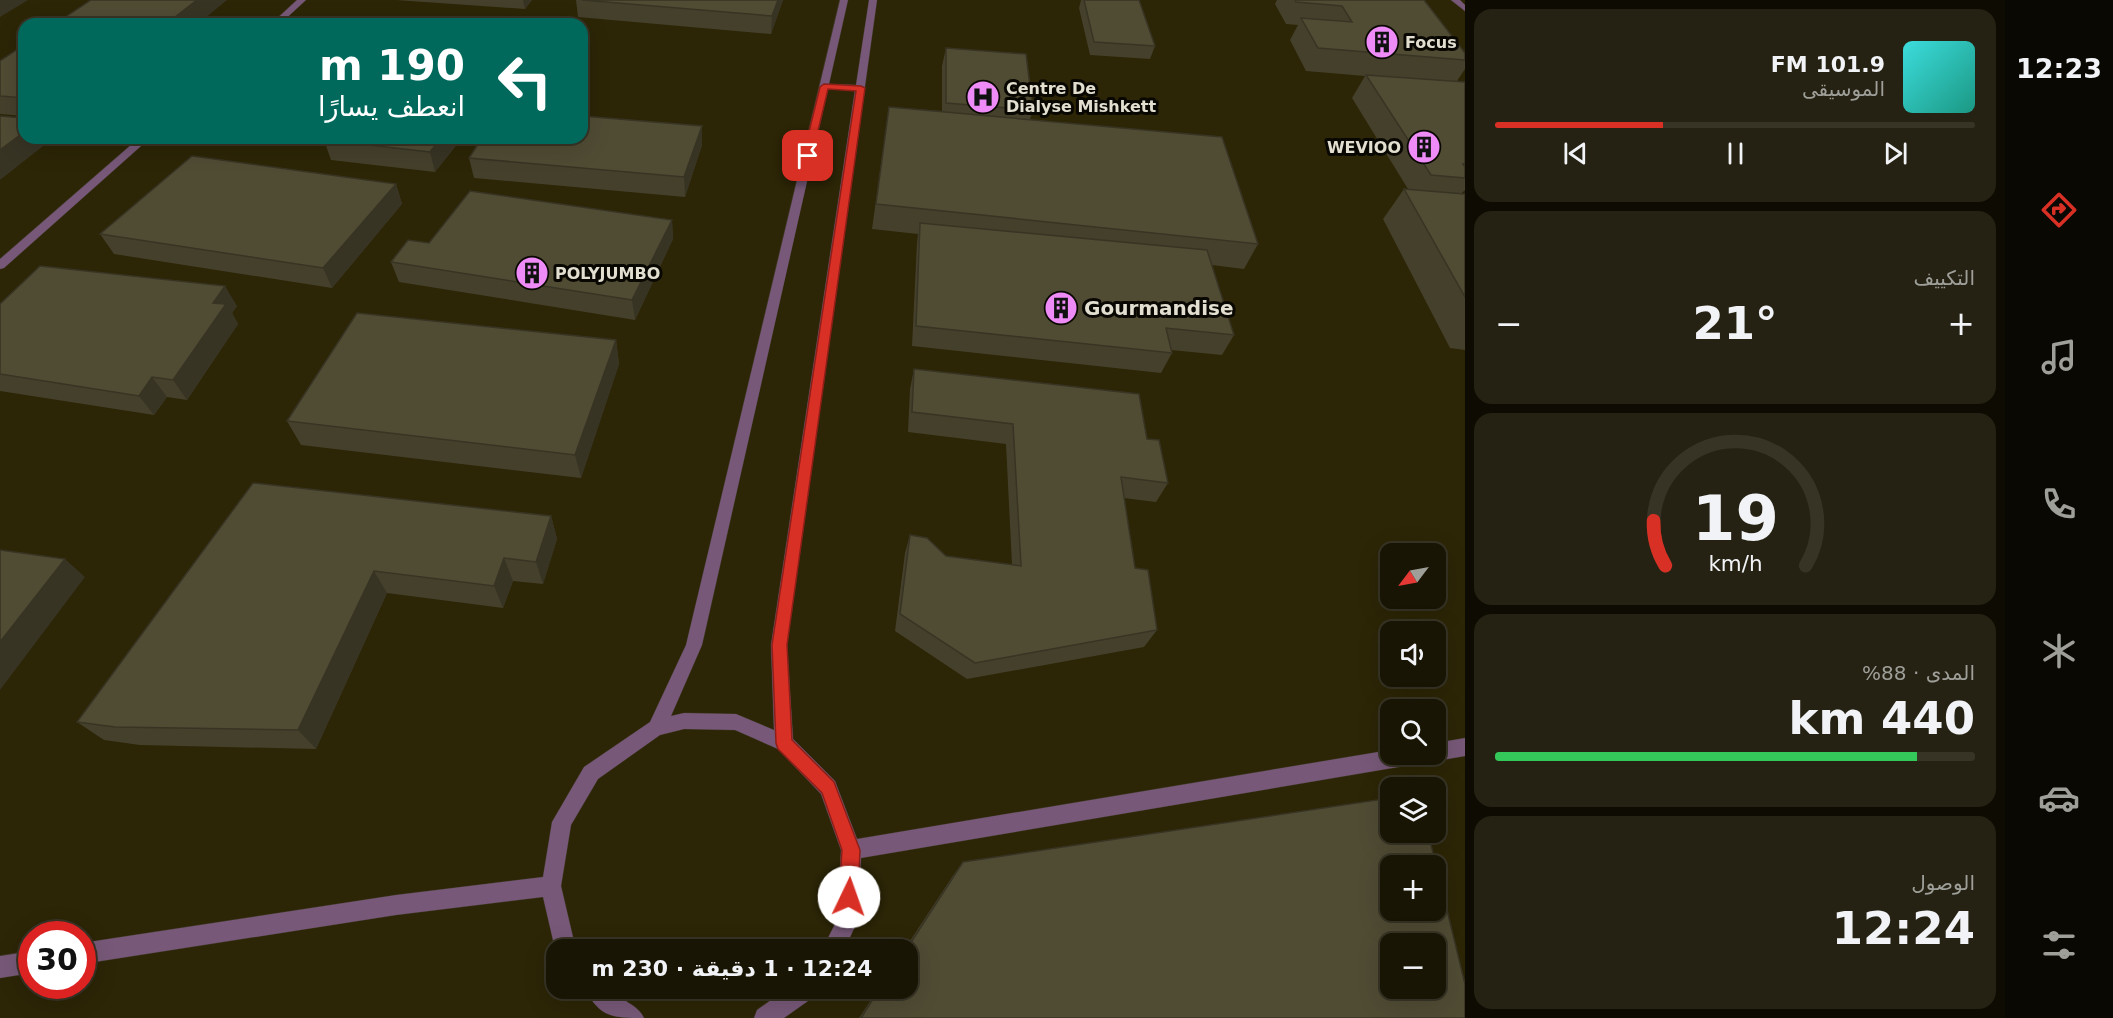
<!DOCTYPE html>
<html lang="ar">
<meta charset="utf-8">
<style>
:root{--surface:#191504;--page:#262213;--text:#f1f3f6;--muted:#9f9f9a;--line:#373426;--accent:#d93025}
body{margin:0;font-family:"DejaVu Sans","Noto Sans Arabic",sans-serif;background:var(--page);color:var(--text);direction:rtl;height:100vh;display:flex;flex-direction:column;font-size:22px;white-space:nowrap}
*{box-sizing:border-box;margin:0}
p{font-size:20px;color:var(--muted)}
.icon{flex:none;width:33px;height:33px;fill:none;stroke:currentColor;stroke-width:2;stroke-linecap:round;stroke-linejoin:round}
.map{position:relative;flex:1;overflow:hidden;direction:ltr}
.panel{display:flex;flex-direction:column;gap:9px;padding:9px;background:#0e0c02;width:540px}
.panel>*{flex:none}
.top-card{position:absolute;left:18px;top:18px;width:570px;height:126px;border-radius:18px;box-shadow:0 6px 24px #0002,0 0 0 2px var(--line);direction:rtl;background:#00695c;color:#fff;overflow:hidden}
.needle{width:39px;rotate:238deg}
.buttons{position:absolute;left:1380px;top:543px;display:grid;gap:12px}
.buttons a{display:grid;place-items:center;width:66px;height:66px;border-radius:12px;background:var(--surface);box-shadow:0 6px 24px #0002,0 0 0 2px var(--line);font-size:30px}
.speed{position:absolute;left:18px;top:921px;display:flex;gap:12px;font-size:30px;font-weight:700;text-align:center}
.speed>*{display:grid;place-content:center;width:78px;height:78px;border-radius:50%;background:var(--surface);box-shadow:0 6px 24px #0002,0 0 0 2px var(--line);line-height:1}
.speed .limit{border:9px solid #d22;background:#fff;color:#111}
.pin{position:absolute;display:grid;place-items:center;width:51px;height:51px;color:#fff;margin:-26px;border-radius:12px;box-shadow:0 3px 9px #0006}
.me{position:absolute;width:66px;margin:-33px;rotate:3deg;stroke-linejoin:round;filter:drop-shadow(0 0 4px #0008)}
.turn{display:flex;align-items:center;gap:21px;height:126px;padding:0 24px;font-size:27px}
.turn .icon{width:78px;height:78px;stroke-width:2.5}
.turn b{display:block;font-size:42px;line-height:51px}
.big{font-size:45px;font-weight:700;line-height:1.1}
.panel .card{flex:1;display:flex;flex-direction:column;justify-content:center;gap:9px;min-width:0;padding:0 21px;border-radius:18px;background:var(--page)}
.panel .dial{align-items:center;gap:0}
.dial svg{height:156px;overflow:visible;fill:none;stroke:var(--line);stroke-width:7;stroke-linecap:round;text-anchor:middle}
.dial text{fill:var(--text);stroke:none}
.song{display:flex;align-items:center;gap:18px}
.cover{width:72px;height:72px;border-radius:9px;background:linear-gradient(135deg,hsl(180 70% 55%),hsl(170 70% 35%))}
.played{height:6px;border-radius:3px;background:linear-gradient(90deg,var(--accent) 35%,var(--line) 35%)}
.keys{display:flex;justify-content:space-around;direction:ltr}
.heat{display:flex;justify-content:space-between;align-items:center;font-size:33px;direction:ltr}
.charge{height:9px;border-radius:4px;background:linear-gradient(90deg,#34c759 88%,var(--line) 0)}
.trip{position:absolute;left:546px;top:939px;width:372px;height:60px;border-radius:18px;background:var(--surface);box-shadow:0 6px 24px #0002,0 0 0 2px var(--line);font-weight:700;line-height:60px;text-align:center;direction:rtl}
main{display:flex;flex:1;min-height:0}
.dock{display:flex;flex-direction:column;width:108px;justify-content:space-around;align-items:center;background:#0a0802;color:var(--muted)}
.dock .icon{width:42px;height:42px}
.dock .selected{color:var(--accent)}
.dock b{font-size:27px;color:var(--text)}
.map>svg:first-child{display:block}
.built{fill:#2c2506;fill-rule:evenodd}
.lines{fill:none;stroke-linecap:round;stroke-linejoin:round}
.street-casing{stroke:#3c3722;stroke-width:1}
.street{fill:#775878;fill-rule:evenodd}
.wall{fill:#45402c}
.shaded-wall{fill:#383424}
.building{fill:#504b33;stroke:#383424;stroke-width:1.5;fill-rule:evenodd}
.route{fill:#d93025;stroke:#8d1f18;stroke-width:1.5}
.labels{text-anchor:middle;stroke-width:6;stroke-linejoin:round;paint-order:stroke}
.far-poi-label{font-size:16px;font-weight:bold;fill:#e2dfd1;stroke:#090701;text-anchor:start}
.poi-label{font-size:20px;font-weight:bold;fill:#e2dfd1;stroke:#090701;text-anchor:start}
</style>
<main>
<nav class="dock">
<b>12:23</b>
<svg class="icon selected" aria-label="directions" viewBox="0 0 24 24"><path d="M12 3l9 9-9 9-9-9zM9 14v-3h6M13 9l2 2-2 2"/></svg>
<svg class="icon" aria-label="music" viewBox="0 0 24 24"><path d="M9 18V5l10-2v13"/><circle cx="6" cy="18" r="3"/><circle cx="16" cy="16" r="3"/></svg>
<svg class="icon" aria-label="phone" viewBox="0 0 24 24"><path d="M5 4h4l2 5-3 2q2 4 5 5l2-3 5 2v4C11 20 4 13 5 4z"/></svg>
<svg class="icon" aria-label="climate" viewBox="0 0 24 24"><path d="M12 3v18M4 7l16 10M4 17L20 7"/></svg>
<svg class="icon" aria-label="car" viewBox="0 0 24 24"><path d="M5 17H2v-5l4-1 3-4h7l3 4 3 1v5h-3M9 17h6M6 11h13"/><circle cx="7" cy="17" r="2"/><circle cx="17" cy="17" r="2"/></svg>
<svg class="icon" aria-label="filters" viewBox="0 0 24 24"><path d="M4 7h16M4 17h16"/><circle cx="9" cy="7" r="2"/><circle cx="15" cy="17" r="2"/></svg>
</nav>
<section class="panel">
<div class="card">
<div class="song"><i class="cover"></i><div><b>101.9 FM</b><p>الموسيقى</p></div></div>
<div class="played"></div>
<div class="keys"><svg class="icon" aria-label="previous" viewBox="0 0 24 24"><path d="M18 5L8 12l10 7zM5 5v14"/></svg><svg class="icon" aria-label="pause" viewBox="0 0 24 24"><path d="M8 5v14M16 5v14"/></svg><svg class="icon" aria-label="next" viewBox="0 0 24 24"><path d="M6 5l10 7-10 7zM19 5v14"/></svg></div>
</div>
<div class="card"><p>التكييف</p>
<div class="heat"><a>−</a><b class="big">21°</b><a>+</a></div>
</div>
<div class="card dial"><svg viewBox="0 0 100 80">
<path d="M14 69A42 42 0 1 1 86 69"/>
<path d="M14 69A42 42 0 0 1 8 46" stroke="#d93025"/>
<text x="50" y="56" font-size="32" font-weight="700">19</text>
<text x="50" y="72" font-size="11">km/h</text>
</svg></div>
<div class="card"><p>المدى · 88%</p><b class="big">440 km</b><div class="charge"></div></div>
<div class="card"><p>الوصول</p><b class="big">12:24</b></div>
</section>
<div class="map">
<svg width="1465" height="1018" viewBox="0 0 1465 1018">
<rect width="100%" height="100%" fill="#211c06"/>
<path class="built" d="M0,0h1465v1018h-1465zM24,24h558v114h-558zM1390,554h46v44h-46zM1390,632h46v44h-46zM1390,710h46v44h-46zM1390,788h46v44h-46zM1390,866h46v44h-46zM32,934h50v52h-50zM1390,944h46v44h-46zM556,950h352v38h-352z"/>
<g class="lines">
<g class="street-casing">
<path id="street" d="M297,0h9l-26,24h-9z
M840,0h8l-19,84 27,1 13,-85h8l-90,645 6,94 42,42 22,58 533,-89v4h46v-11l29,-5v18l-29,5 -7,-3 -7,5 -561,95 -3,62 -14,30h-22l16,-32 3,-68 -20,-56 -43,-45 -43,-19 -51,-1 -24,6 -62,44 -27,46 -10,61 15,64h-20v3l-13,-56 -147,18 -314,49v-21l314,-48 147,-18 9,-55 32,-55 66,-45 36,-77zM828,89l27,1 -84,555 3,85 -38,-16 -52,-1 -13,3 31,-71z
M1451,0h9l5,5v6z
M139,138h11l-146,130 -4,1v-10z
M32,951v22l-32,5v-22z
M585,988h25c10,13 28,16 34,30 -30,0 -45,0 -59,-30z
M788,988h30l-3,8 -31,22h-30l3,-8z"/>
</g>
<use href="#street" class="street"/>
</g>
<path class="wall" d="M396,0h136l-7,9z
M576,0h207l-12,34 -193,-17z
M1081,0h58l16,46 -5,13 -60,-4 -11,-47z
M1277,0h147l41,53v16l-8,12 8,1v108l-4,4h4v156l-15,-2 -67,-129 21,-30h4l-56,-91 13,-22 -59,-5 -16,-31 8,-15 -12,-1 -11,-20z
M24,45v71l-24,-2v-53z
M946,48l87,62 -3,9 228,125 -14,25 -32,-4 22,70 -12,20 -51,-5 1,3 -11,20 -249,-27 5,-103 1,-9 -46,-5 17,-122 53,4v-45z
M702,126v19l-17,52 -211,-19 -5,-20z
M462,138l-27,34 -104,-12 -7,-20z
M396,184l6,20 -70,84 -218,-34 -14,-20z
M672,220l1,19 -38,81 -236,-38 -8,-20 38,-19z
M0,304l237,2 -5,7 6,11 -51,76 -20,-3 -13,18 -154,-24z
M616,340l3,24 -38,114 -280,-33 -14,-24z
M914,369l233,70 21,44 -12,19 -32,-4 11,70 22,62 -13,17 -177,32 -72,-48 10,-78 5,-18 36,21 66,9 -6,-121 -98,-12 2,-43z
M253,483l298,33 6,23 -14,45 -30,-3 -10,27 -116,-15 -71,156 -176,-4 -36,-5 -27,-18z
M963,862l502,156h-606l20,-30h29v-38h-4l48,-73z"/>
<path class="shaded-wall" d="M0,0h28l-28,17z
M197,0h30l-29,24h-32z
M523,0h9l-7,9z
M778,0h5l-12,34 1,-18z
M702,126v19l-17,52 -1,-20z
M24,132v6h27l1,1 -52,41v-30z
M441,138h21l-27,34 -5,-20z
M396,184l6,20 -70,84 -9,-20z
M672,220l1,19 -38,81 -3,-20z
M225,286l12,20 -5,7 6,11 -51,76 -14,-20 40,-77z
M616,340l3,24 -38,114 -6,-23z
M152,377l15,20 -13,18 -15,-19z
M551,516l6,23 -14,45 -7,-22z
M504,558l9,23 -10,27 -9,-22z
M65,559l20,18 -85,113v-48z
M374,571l13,22 -71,156 -18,-19z"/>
<path class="building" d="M91,0h106l-31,24h-111z
M582,0h196l-6,16z
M1084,0h55l16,46 -61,-4z
M1295,0h129l41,53v7l-147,-12 -17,-30 51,4 -10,-16 -46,-4z
M24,45v53l-24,-2v-35z
M946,48l80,6 7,56 -87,-7z
M1366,75l99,7v82h-2l2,3v11l-34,-3z
M889,107l333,30 36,107 -382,-40z
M0,116l24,2v14l-24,18z
M582,116l120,10 -18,51 -215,-19 13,-20h100z
M326,138h115l-11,14 -106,-12z
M192,156l204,28 -73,84 -223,-34z
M1404,189l61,5v103z
M470,191l202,29 -40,80 -241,-38 17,-22 21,3z
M920,223l287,27 27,85 -68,-7 6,25 -256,-27z
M40,266l185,20 -12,17 13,1 -53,76 -21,-3 -13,19 -139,-22v-70z
M357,313l259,27 -41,115 -288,-34z
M914,369l225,25 8,45 12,1 9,43 -47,-6 14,91 13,2 9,60 -182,33 -75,-49 10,-79 17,3 19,18 75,10 -8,-142 -101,-12z
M253,483l298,33 -15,46 -32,-4 -10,28 -120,-15 -76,159 -183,-3 -38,-5z
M0,550l65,9 -65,83z
M1390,798v34h38l37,152v34h-604l19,-30h28v-38h-2l57,-88zM1390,866h46v44h-46zM1390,944h46v44h-46z"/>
<path class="route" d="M824,84l37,2 4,2 -78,557 5,95 42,42 26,68 -2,47 -3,7 -6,2 -7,-2 -3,-7 3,-47 -20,-57 -44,-44 -2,-6 -4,-98 84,-554 -28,-2 -16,67 -4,3 -5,-3 17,-69z"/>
<defs>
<g id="building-disc" transform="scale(1.725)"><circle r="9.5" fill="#ef8bf6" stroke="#090701"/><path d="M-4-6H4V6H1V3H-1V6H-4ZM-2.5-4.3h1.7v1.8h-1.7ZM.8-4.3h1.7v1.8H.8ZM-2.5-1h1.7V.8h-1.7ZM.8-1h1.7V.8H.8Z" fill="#111"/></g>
<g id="hospital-disc" transform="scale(1.725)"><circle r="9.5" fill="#ef8bf6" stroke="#090701"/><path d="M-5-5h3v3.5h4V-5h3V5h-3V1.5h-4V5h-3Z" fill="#111"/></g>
</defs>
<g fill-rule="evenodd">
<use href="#building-disc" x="1382" y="42"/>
<use href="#hospital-disc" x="983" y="97"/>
<use href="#building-disc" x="1424" y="147"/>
<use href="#building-disc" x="532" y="273"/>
<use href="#building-disc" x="1061" y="308"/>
</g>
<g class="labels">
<g class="far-poi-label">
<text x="1405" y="48">Focus</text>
<text x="1006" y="94">Centre De<tspan x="1006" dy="18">Dialyse Mishkett</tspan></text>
<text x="1401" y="153" text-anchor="end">WEVIOO</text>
<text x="555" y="279">POLYJUMBO</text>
</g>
<g class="poi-label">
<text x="1084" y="315">Gourmandise</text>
</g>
</g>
</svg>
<div class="buttons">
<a><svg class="needle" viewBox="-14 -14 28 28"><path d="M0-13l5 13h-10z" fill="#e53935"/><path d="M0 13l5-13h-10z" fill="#9f9f9a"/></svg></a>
<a><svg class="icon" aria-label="sound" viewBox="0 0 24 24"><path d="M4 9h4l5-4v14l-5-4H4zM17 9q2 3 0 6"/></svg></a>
<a><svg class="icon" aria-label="search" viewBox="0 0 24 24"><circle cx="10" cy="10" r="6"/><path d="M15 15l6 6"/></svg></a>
<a><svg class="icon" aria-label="layers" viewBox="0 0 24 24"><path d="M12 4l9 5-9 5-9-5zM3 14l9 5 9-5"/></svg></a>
<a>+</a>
<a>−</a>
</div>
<div class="speed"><div class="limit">30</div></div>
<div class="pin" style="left:808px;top:156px;background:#d93025"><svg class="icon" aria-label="arrive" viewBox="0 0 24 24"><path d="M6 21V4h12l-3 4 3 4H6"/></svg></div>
<svg class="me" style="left:849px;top:897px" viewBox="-20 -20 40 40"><circle r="19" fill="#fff"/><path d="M0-13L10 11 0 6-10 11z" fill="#d93025"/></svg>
<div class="trip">12:24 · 1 دقيقة · 230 m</div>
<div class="top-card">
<div class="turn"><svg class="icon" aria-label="left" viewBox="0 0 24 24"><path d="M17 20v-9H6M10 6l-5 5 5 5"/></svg><div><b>190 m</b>انعطف يسارًا</div></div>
</div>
</div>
</main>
